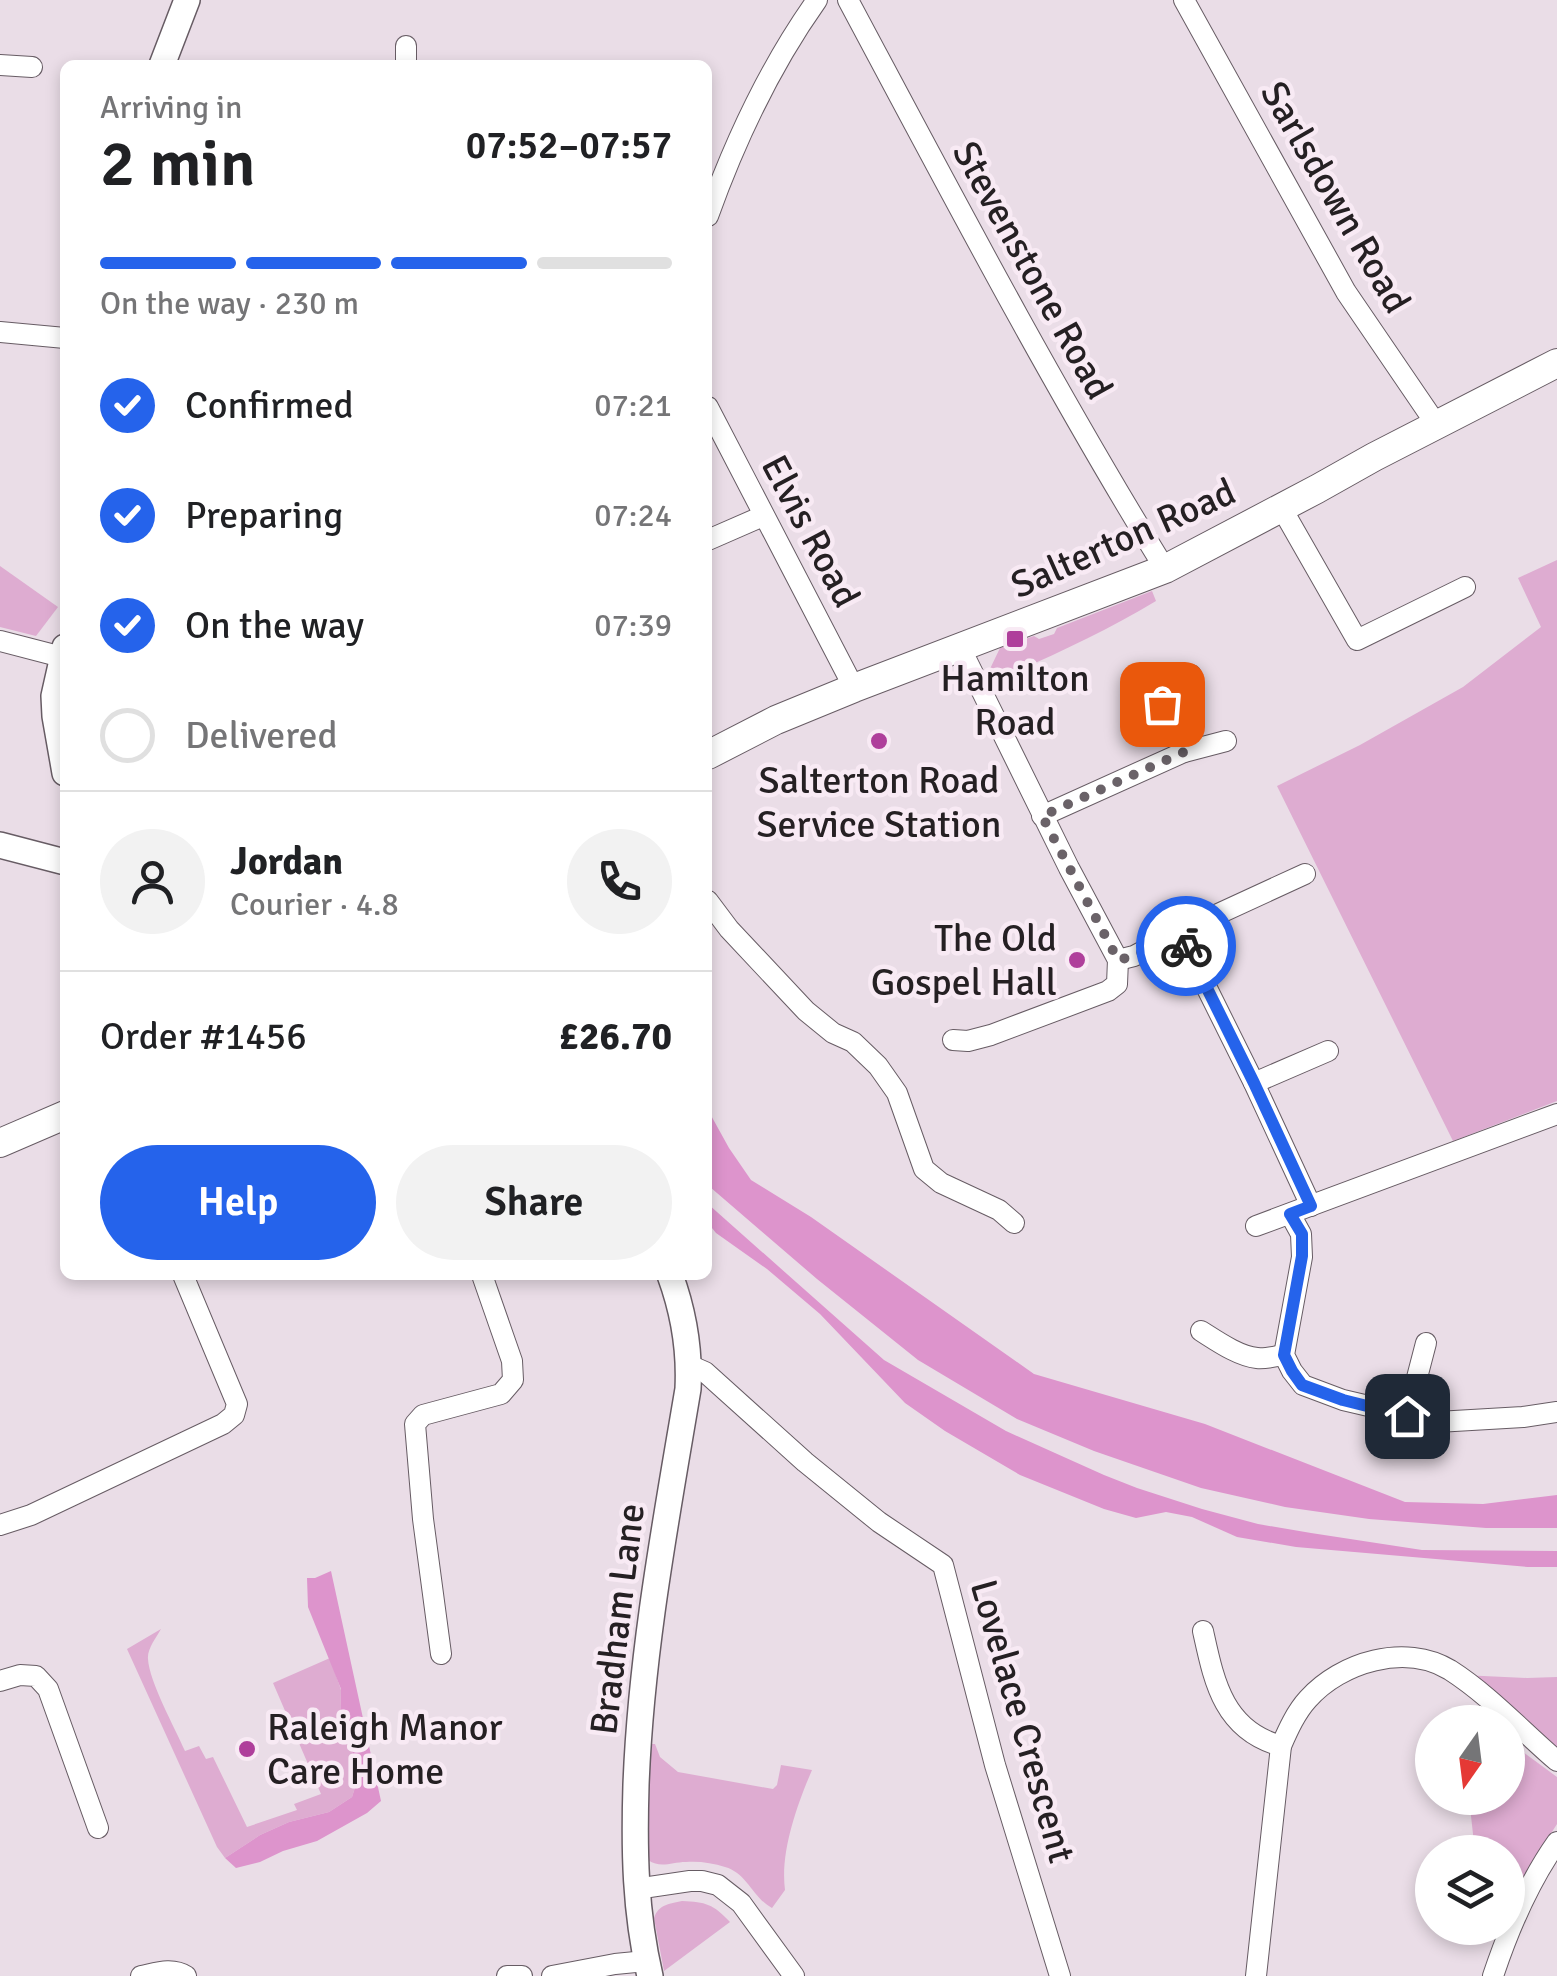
<!DOCTYPE html>
<html lang="en">
<head>
<meta charset="utf-8">
<style>
  :root { --surface:#fff; --page:#f2f2f2; --text:#202124; --muted:#757577; --line:#e0e0e0; --accent:#2563eb }
  body { margin:0; font-family:Signika,sans-serif; background:var(--page); color:var(--text); height:100vh; display:flex; flex-direction:column; font-size:38px; white-space:nowrap }
  * { box-sizing:border-box; margin:0 }
  p { font-size:32px; color:var(--muted) }
  .icon { flex:none; width:55px; height:55px; fill:none; stroke:currentColor; stroke-width:2; stroke-linecap:round; stroke-linejoin:round }
  .map { position:relative; flex:1; overflow:hidden }
  .side { position:absolute; left:60px; top:60px; width:652px; height:1220px; display:flex; flex-direction:column; background:var(--surface); border-radius:15px; box-shadow:0 5px 15px #0003 }
  .side>* { flex:none }
  .needle { width:65px; rotate:194deg }
  .tools { position:absolute; left:1415px; top:1705px; display:grid; gap:20px }
  .tools a { display:grid; place-items:center; width:110px; height:110px; border-radius:50%; background:var(--surface); box-shadow:0 5px 15px #0003; font-size:50px }
  .pin { position:absolute; display:grid; place-items:center; width:85px; height:85px; color:#fff; margin:-42px; border-radius:20px; box-shadow:0 5px 15px #0006 }
  .courier { position:absolute; display:grid; place-items:center; width:100px; height:100px; margin:-50px; border:8px solid #2563eb; border-radius:50%; background:#fff; color:#222; box-shadow:0 2px 12px #0007 }
  .headline em { font-style:normal; font-weight:600 }
  .headline div { display:flex; flex-direction:column-reverse }
  .headline { display:flex; align-items:center; justify-content:space-between; height:170px; padding:0 40px }
  h1 { font-size:65px; font-weight:600; line-height:75px }
  .bar { display:grid; grid-template-columns:repeat(4,1fr); gap:15px 10px; align-content:center; height:120px; padding:0 40px }
  .bar i { height:12px; border-radius:8px; background:var(--line) }
  .bar .current { background:var(--accent) }
  .bar p { grid-column:span 4 }
  .line { display:flex; align-items:center; gap:25px; padding:0 40px; border-top:2px solid var(--line) }
  .line div { flex:1 }
  .round { display:grid; place-items:center; flex:none; width:105px; height:105px; border-radius:52px; background:var(--page) }
  ol { padding:0 40px; list-style:none }
  li { display:flex; align-items:center; gap:30px; height:110px }
  li p { margin-inline-start:auto }
  li .icon { padding:10px; border-radius:50%; background:var(--accent); color:#fff; stroke-width:4 }
  li:last-child { color:var(--muted) }
  li i { width:55px; height:55px; border:5px solid var(--line); border-radius:50% }
  .action { display:flex; gap:20px; margin-top:auto; padding:20px 40px }
  .action a { flex:1; height:115px; border-radius:60px; background:var(--accent); color:#fff; font-size:40px; font-weight:600; line-height:115px; text-align:center }
  .action a+a { background:var(--page); color:var(--text) }
  .map>svg:first-child { display:block }
  .green { fill:#deacd1 }
  .forest { fill:#dd94cc }
  .lines { fill:none; stroke-linecap:round; stroke-linejoin:round }
  .minor-casing { stroke:#675c64; stroke-width:22 }
  .tertiary-casing { stroke:#675c64; stroke-width:28 }
  .secondary-casing { stroke:#675c64; stroke-width:30 }
  .minor { stroke:#fff; stroke-width:20 }
  .tertiary { stroke:#fff; stroke-width:25 }
  .secondary { stroke:#fff; stroke-width:28 }
  .done { stroke:#6a6268; stroke-width:10; stroke-dasharray:0 18 }
  .route { stroke:#2563eb; stroke-width:12 }
  .poi-dot { fill:#af3f9b; stroke:#f8eaf4; stroke-width:4 }
  .labels { text-anchor:middle; stroke-width:9; stroke-linejoin:round; paint-order:stroke }
  .street-label { font-size:38px; fill:#252023; stroke:#f8eaf4 }
  .poi-label { font-size:38px; fill:#252023; stroke:#f8eaf4 }
</style>
</head>
<body>
<div class="map">
<svg width="1557" height="1976" viewBox="0 0 1557 1976">
  <rect width="100%" height="100%" fill="#eadde7"/>
  <!-- green -->
  <g class="green">
    <polygon points="1557,560 1557,1101 1453,1141 1277,786 1360,745 1463,687 1541,627 1518,578"/>
    <polygon points="0,566 58,607 36,636 0,627"/>
    <path d="M 1152,591 L 1156,601 C 1103,633 1048,658 991,682 L 988,673 L 1000,648 L 1034,636 L 1039,639 L 1054,634 L 1057,628 Z"/>
    <path d="M 161,1629 C 156,1638 147,1649 148,1659 C 149,1681 175,1728 185,1751 L 199,1746 L 206,1759 L 213,1757 L 247,1827 L 297,1810 L 294,1804 L 321,1794 L 273,1683 L 330,1658 L 341,1690 L 340,1721 L 360,1772 L 352,1797 L 329,1812 L 289,1822 L 260,1835 L 225,1858 L 217,1847 L 127,1649 Z"/>
    <polygon points="1462,1675 1527,1678 1557,1677 1557,1754"/>
    <polygon points="1508,1741 1557,1777 1557,1824 1525,1874 1508,1911 1508,1852 1475,1852 1469,1798 1508,1798"/>
    <path d="M 650,1744 L 655,1744 L 660,1757 L 678,1772 L 773,1789 L 777,1785 L 781,1765 L 812,1770 C 797,1805 780,1852 785,1890 L 772,1908 C 753,1898 747,1873 725,1867 C 713,1863 699,1861 686,1862 C 671,1862 661,1869 648,1860 L 646,1850 Z"/>
    <path d="M 682,1901 C 706,1902 713,1904 730,1922 L 664,1971 L 654,1918 C 659,1904 669,1904 682,1901 Z"/>
  </g>
  <!-- forest -->
  <g class="forest">
    <polygon points="708,1110 729,1148 751,1180 811,1217 1034,1374 1205,1424 1405,1502 1483,1504 1557,1495 1557,1528 1486,1528 1369,1519 1285,1507 1201,1488 1094,1451 1017,1419 918,1360 817,1279 710,1187 708,1185"/>
    <polygon points="708,1204 884,1360 1006,1431 1104,1475 1137,1488 1202,1509 1258,1524 1311,1533 1422,1550 1557,1551 1557,1567 1528,1567 1296,1547 1237,1537 1192,1517 1166,1512 1136,1518 1104,1509 1020,1475 945,1431 905,1403 820,1314 767,1269 716,1233 708,1223"/>
    <polygon points="331,1571 381,1801 367,1813 317,1841 283,1851 260,1862 236,1868 225,1858 260,1835 289,1822 329,1812 352,1797 360,1772 340,1721 341,1689 308,1607 307,1578 315,1578"/>
  </g>
  <g class="lines">
    <defs>
      <g id="minor">
        <path d="M 848,0 C 950,191 1051,384 1165,569"/>
        <polyline points="1184,0 1346,292 1436,424"/>
        <polyline points="406,46 406,65"/>
        <polyline points="0,65 32,67"/>
        <path d="M 708,216 C 735,141 770,66 817,0"/>
        <polyline points="0,332 65,338"/>
        <polyline points="708,407 854,688"/>
        <polyline points="1281,507 1357,640 1465,587"/>
        <polyline points="708,540 763,516"/>
        <polyline points="0,641 62,657"/>
        <polyline points="1184,752 1156,691 1191,675"/>
        <polyline points="1042,816 1184,752 1226,741"/>
        <polyline points="708,901 729,929 806,1011 833,1033 853,1042 878,1066 897,1093 924,1169 941,1183 999,1210 1014,1223"/>
        <polyline points="1179,932 1254,1083 1311,1206"/>
        <polyline points="1118,960 1134,956 1179,932 1305,874"/>
        <polyline points="953,1040 968,1041 991,1035 1108,991 1117,984 1118,960 1069,868 960,647"/>
        <polyline points="1254,1083 1328,1051"/>
        <polyline points="1290,1214 1301,1234 1302,1257 1284,1355 1292,1371 1303,1385 1343,1400 1437,1422 1523,1417 1557,1412"/>
        <polyline points="1256,1226 1557,1114"/>
        <path d="M 1201,1331 C 1217,1341 1238,1356 1257,1358 C 1266,1359 1276,1356 1284,1355"/>
        <polyline points="689,1365 705,1372 805,1462 879,1522 943,1565 995,1765 1060,1976"/>
        <polyline points="1407,1416 1426,1343"/>
        <polyline points="0,1525 31,1515 223,1424 234,1415 237,1404 183,1275"/>
        <path d="M 1203,1631 C 1214,1681 1223,1730 1281,1746"/>
        <polyline points="441,1654 423,1519 415,1424 423,1415 501,1394 513,1380 512,1361 482,1275"/>
        <polyline points="0,1681 20,1675 36,1676 48,1689 98,1828"/>
        <polyline points="636,1889 690,1881 702,1881 718,1885 741,1903 794,1976"/>
        <path d="M 141,1976 C 156,1973 172,1967 186,1976"/>
        <polyline points="507,1976 522,1976"/>
        <polyline points="552,1976 615,1964 646,1961"/>
        <path d="M 1256,1976 L 1281,1746 C 1288,1730 1296,1712 1308,1699 C 1341,1662 1405,1643 1450,1670 C 1489,1695 1522,1731 1557,1761"/>
        <path d="M 1493,1976 C 1509,1928 1528,1883 1557,1842"/>
      </g>
      <g id="tertiary">
        <polyline points="162,65 187,0"/>
        <polyline points="65,647 54,696 55,716 65,773"/>
        <polyline points="0,845 65,862"/>
        <path d="M 650,1976 C 635,1912 634,1850 636,1785 C 641,1652 666,1520 688,1389 C 690,1349 684,1313 670,1275"/>
      </g>
      <g id="secondary">
        <polyline points="708,755 776,720 854,688 1165,569 1317,489 1374,457 1557,363"/>
        <polyline points="0,1143 65,1115"/>
      </g>
    </defs>
    <!-- minor casing -->
    <use href="#minor" class="minor-casing"/>
    <!-- tertiary casing -->
    <use href="#tertiary" class="tertiary-casing"/>
    <!-- secondary casing -->
    <use href="#secondary" class="secondary-casing"/>
    <!-- minor -->
    <use href="#minor" class="minor"/>
    <!-- tertiary -->
    <use href="#tertiary" class="tertiary"/>
    <!-- secondary -->
    <use href="#secondary" class="secondary"/>
  </g>
  <g class="lines">
    <!-- done -->
    <polyline class="done" points="1162,704 1184,752 1042,816 1118,960 1134,956 1179,932 1186,946"/>
    <!-- route -->
    <polyline class="route" points="1186,946 1254,1083 1311,1206 1290,1214 1302,1234 1302,1256 1284,1355 1292,1371 1302,1385 1343,1400 1407,1416"/>
  </g>
  <!-- markers -->
  <g class="poi-dot">
    <rect x="1005" y="629" width="20" height="20" rx="5"/>
    <circle cx="879" cy="741" r="10"/>
    <circle cx="1077" cy="960" r="10"/>
    <circle cx="247" cy="1749" r="10"/>
  </g>
  <g class="labels">
    <!-- street labels -->
    <g class="street-label">
      <text transform="translate(1336 197) rotate(60)" y="13">Sarlsdown Road</text>
      <text transform="translate(1033 270) rotate(61)" y="13">Stevenstone Road</text>
      <text transform="translate(811 531) rotate(62)" y="13">Elvis Road</text>
      <text transform="translate(1123 538) rotate(-24)" y="13">Salterton Road</text>
      <text transform="translate(617 1619) rotate(-83)" y="13">Bradham Lane</text>
      <text transform="translate(1023 1721) rotate(74)" y="13">Lovelace Crescent</text>
    </g>
    <!-- poi labels -->
    <g class="poi-label">
      <text x="1015" y="691">Hamilton<tspan x="1015" dy="44">Road</tspan></text>
      <text x="879" y="793">Salterton Road<tspan x="879" dy="44">Service Station</tspan></text>
      <text x="1057" y="951" text-anchor="end">The Old<tspan x="1057" dy="44">Gospel Hall</tspan></text>
      <text x="267" y="1740" text-anchor="start">Raleigh Manor<tspan x="267" dy="44">Care Home</tspan></text>
    </g>
  </g>
</svg>
<div class="tools">
<a><svg class="needle" viewBox="-14 -14 28 28"><path d="M0-13l5 13h-10z" fill="#e53935"/><path d="M0 13l5-13h-10z" fill="#757577"/></svg></a>
<a><svg class="icon" aria-label="layers" viewBox="0 0 24 24"><path d="M12 4l9 5-9 5-9-5zM3 14l9 5 9-5"/></svg></a>
</div>
<div class="pin" style="left:1162px;top:704px;background:#ea580c"><svg class="icon" aria-label="bag" viewBox="0 0 24 24"><path d="M5 8h14l-1 12H6zM9 8a3 3 0 0 1 6 0"/></svg></div>
<div class="pin" style="left:1407px;top:1416px;background:#1f2937"><svg class="icon" aria-label="home" viewBox="0 0 24 24"><path d="M3 11l9-7 9 7M6 9v11h12V9"/></svg></div>
<div class="courier" style="left:1186px;top:946px"><svg class="icon" aria-label="bike" viewBox="0 0 24 24"><circle cx="6" cy="16" r="4"/><circle cx="18" cy="16" r="4"/><path d="M6 16l4-8h5l3 8M10 8l3 8H6M13 5h3"/></svg></div>
<section class="side">
<div class="headline"><div><h1>2 min</h1><p>Arriving in</p></div><em>07:52–07:57</em></div>
<div class="bar"><i class="current"></i><i class="current"></i><i class="current"></i><i></i><p>On the way · 230 m</p></div>
<ol>
<li><svg class="icon" aria-label="check" viewBox="0 0 24 24"><path d="M5 12l5 5 9-10"/></svg>Confirmed<p>07:21</p></li>
<li><svg class="icon" aria-label="check" viewBox="0 0 24 24"><path d="M5 12l5 5 9-10"/></svg>Preparing<p>07:24</p></li>
<li><svg class="icon" aria-label="check" viewBox="0 0 24 24"><path d="M5 12l5 5 9-10"/></svg>On the way<p>07:39</p></li>
<li><i></i>Delivered</li>
</ol>
<div class="line" style="height:180px"><a class="round"><svg class="icon" aria-label="person" viewBox="0 0 24 24"><circle cx="12" cy="8" r="4"/><path d="M4 21q1-7 8-7t8 7"/></svg></a><div><b>Jordan</b><p>Courier · 4.8</p></div><a class="round"><svg class="icon" aria-label="phone" viewBox="0 0 24 24"><path d="M5 4h4l2 5-3 2q2 4 5 5l2-3 5 2v4C11 20 4 13 5 4z"/></svg></a></div>
<div class="line" style="height:130px"><div>Order #1456</div><b>£26.70</b></div>
<div class="action"><a>Help</a><a>Share</a></div>
</section>
</div>
</body>
</html>
